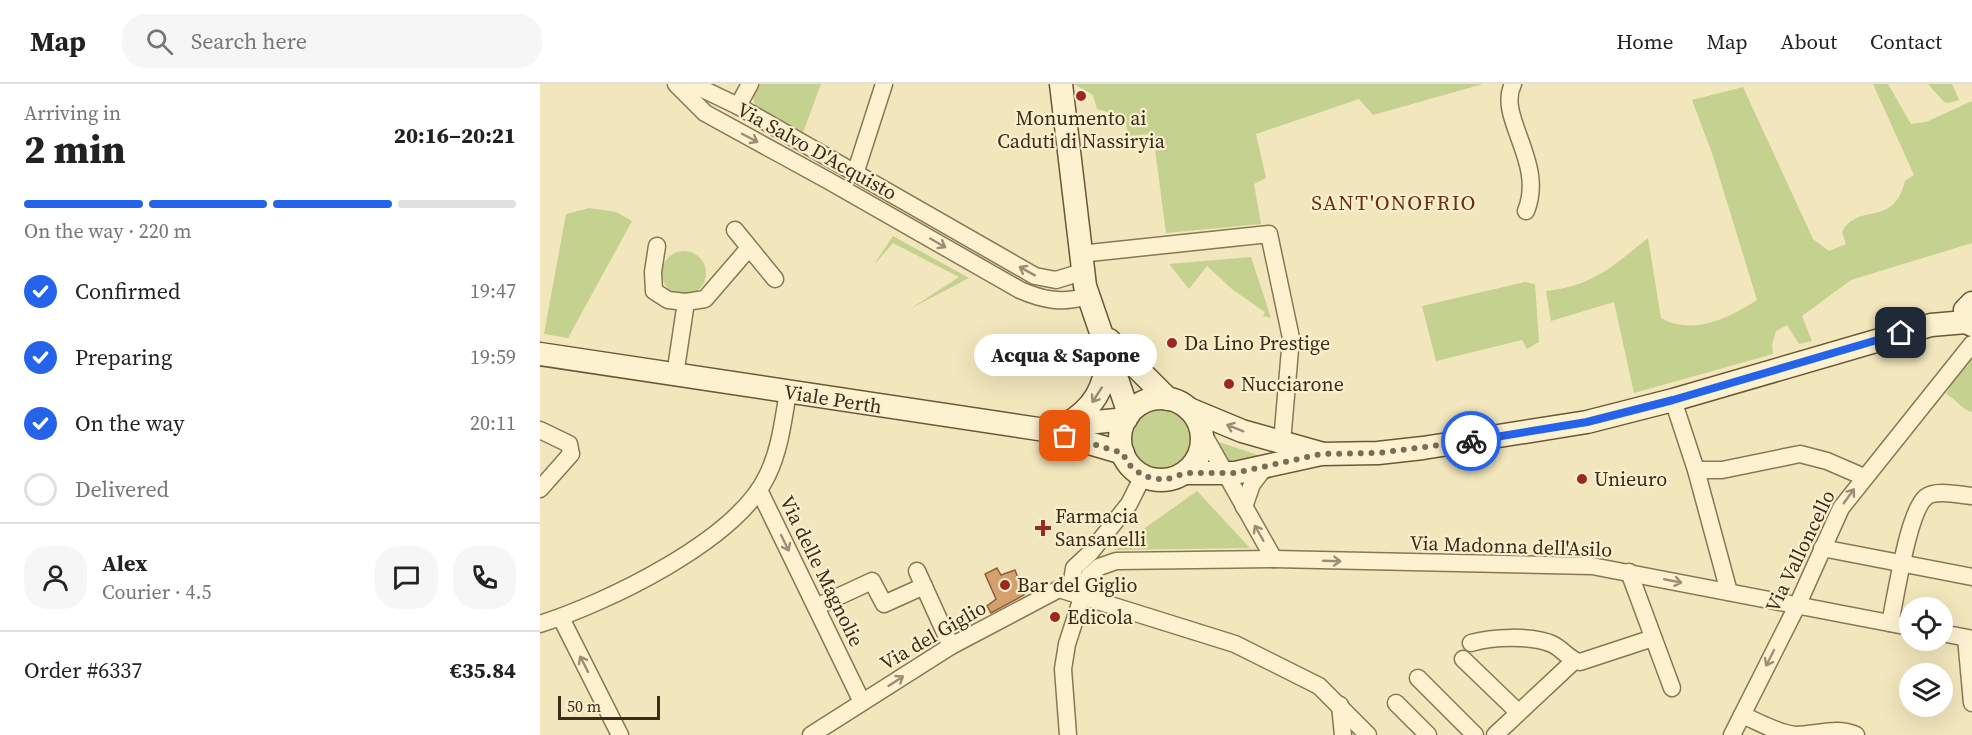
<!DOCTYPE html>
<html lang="en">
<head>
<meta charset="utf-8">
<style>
  :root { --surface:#fff; --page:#f6f6f6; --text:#222; --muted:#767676; --line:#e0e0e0; --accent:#2563eb }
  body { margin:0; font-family:"Source Serif 4",serif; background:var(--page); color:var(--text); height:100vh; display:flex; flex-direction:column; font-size:22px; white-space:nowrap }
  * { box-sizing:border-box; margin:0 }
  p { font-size:20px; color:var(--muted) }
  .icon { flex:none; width:33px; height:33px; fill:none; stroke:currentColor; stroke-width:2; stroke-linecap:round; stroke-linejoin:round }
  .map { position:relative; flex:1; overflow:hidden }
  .sheet { display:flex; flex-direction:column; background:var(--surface); width:540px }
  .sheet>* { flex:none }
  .controls { position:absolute; left:1359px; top:513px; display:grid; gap:12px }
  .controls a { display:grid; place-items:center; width:54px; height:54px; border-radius:50%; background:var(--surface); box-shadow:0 6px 24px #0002; font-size:30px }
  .scale { position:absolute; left:18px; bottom:15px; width:102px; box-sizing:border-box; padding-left:6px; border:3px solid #392c1a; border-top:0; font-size:16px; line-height:21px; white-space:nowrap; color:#392c1a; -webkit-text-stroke:4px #f9efcc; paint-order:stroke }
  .pin { position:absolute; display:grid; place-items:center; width:51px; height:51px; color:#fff; margin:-26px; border-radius:12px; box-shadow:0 3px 9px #0006 }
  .courier { position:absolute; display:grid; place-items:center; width:60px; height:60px; margin:-30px; border:4px solid #2563eb; border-radius:50%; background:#fff; color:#222; box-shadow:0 2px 8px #0007 }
  .bubble { position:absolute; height:42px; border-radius:21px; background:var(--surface); box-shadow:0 6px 24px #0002; font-size:20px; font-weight:800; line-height:42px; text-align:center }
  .summary em { font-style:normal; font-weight:800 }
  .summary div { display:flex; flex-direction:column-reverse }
  .summary { display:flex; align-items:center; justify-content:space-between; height:102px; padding:0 24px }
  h1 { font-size:39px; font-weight:800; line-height:45px }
  .bar { display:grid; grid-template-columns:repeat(4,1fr); gap:9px 6px; align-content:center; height:72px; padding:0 24px }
  .bar i { height:8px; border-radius:4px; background:var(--line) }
  .bar .current { background:var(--accent) }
  .bar p { grid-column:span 4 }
  .line { display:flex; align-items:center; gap:15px; padding:0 24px; border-top:2px solid var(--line) }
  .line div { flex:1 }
  .round { display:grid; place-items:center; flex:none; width:63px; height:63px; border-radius:24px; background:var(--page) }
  ol { padding:0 24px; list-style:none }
  li { display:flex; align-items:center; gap:18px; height:66px }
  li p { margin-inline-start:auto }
  li .icon { padding:6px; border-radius:50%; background:var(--accent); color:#fff; stroke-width:4 }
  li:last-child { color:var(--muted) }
  li i { width:33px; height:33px; border:3px solid var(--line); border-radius:50% }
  header { display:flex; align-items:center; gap:36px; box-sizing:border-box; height:84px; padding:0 30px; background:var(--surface); border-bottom:2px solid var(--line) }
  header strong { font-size:28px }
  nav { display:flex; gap:33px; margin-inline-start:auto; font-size:21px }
  .search { width:420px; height:54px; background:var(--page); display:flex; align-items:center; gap:15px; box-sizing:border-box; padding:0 21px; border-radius:24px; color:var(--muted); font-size:22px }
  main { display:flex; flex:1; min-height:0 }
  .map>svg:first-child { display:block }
  .green { fill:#c4d18f }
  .building { fill:#d4a16e; stroke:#8d6037; stroke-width:1.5 }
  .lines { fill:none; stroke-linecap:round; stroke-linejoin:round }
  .street-casing { stroke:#8b7654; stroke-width:19 }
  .secondary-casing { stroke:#6d5637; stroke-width:25 }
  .street { stroke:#fcf2d0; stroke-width:16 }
  .secondary { stroke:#fcf2d0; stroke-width:22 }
  .oneway { stroke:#9a8f75 }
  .done { stroke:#7a6d53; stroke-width:6; stroke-dasharray:0 10.8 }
  .route { stroke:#2563eb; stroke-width:8 }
  .poi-dot { fill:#a0271e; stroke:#f9efcc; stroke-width:2 }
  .labels { text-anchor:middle; stroke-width:4.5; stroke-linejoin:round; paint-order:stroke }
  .poi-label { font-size:20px; fill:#392c1a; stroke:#f9efcc; text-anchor:start }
  .street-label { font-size:20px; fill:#392c1a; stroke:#f9efcc }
  .neighbourhood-label { font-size:21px; letter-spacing:1.5px; fill:#6a2e15; stroke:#f9efcc }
</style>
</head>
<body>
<header>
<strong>Map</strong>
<div class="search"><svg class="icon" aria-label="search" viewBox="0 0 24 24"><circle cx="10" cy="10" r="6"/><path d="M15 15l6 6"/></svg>Search here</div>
<nav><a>Home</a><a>Map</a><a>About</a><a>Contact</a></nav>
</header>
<main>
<section class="sheet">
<div class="summary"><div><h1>2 min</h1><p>Arriving in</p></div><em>20:16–20:21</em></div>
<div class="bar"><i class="current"></i><i class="current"></i><i class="current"></i><i></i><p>On the way · 220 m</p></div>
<ol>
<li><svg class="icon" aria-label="check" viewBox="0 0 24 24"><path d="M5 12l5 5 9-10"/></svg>Confirmed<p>19:47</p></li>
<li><svg class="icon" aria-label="check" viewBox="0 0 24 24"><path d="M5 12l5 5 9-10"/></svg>Preparing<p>19:59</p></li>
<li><svg class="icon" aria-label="check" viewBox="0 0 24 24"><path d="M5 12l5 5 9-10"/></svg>On the way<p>20:11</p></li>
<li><i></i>Delivered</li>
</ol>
<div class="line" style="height:108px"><a class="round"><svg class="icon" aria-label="person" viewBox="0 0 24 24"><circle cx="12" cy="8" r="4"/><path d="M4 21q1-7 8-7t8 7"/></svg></a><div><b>Alex</b><p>Courier · 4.5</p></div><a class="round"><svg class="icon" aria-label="chat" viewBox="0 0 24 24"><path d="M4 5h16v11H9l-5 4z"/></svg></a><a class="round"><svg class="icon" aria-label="phone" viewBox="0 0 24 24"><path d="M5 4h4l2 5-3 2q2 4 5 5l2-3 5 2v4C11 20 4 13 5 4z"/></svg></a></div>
<div class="line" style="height:78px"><div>Order #6337</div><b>€35.84</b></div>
</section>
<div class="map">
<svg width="1432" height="651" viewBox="0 0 1432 651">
  <rect width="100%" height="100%" fill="#f2e6bc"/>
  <!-- green -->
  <g class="green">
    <polygon points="219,0 281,0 261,54 215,22 213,13"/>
    <polygon points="534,0 943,0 833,31 819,15 716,50 726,94 714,100 721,140 626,149 613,50 588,52 585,33 557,25 553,11"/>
    <path d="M 1333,0 L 1348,0 L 1371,40 L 1386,38 L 1432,17 L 1432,159 L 1311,196 L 1262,232 L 1272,257 L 1259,260 L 1247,241 L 1236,247 L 1232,261 L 1233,270 L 1094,309 L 1074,218 L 1011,237 L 1006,207 C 1053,202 1073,182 1108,154 L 1121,234 C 1153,252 1189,234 1217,216 L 1172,69 L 1152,16 L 1203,3 L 1273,155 L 1289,167 L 1306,160 L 1302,148 C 1319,117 1353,145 1365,97 L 1374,91 Z"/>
    <polygon points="1388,0 1412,0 1419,16 1409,19 1404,18"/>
    <polygon points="49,124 76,128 92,137 28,254 4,250 26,130"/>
    <polygon points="353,152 429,194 370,225 419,193 353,159 333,182"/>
    <circle cx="144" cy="189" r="22"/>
    <polygon points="711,173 731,234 723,232 725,228 693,206 667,182 649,205 629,180"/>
    <polygon points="985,198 995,200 999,258 987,265 982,256 896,277 882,222"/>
    <path d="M 1432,272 L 1432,328 C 1421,325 1416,315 1406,310 L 1418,287 Z"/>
    <circle cx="622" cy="356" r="32"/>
    <polygon points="676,357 721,372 684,378"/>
    <polygon points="657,407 710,464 574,466"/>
  </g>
  <!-- building -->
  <polygon class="building" points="457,484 461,491 475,486 484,511 451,529 447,522 456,515 445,490"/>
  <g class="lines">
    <defs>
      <g id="street">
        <path d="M 136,0 L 165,29 L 289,97 L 480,206 C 503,216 523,220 547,212"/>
        <polyline points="152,0 198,22 495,192 516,196 542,188"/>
        <path d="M 973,0 C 956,33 1006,78 986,127"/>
        <polyline points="198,22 210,0"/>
        <polyline points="315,90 344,0"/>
        <polyline points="195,146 235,195"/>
        <polyline points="117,162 113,188 114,207 128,216 146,218"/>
        <polyline points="540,170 729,150 751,254 742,358"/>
        <polyline points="135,291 146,218 165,215 209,164"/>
        <polyline points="1133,316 1156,386 1189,508"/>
        <polyline points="0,346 29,360 31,370 0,405"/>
        <polyline points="661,346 734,475"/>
        <polyline points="1156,386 1182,386 1260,370 1287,377 1324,393"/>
        <polyline points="219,406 322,618"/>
        <polyline points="704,423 712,400 726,382"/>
        <polyline points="1282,464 1432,493"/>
        <polyline points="377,487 411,562"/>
        <polyline points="1089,488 1132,604"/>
        <polyline points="543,513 534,503 532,497 534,484 550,469 589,420 603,392"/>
        <polyline points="276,523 332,497 344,520 384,502"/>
        <polyline points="21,534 80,651"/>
        <path d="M 1350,539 C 1356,513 1368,427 1386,413 C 1396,405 1419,411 1432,412"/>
        <path d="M 0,540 C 66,519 196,457 227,392 C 240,366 243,337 248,308"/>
        <polyline points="1402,549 1432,555"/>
        <polyline points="1426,554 1432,619"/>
        <path d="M 931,559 C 951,553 992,551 1012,560 C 1023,565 1029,576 1040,578 L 1113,554"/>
        <polyline points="923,575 978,628"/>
        <polyline points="878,594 935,651"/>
        <polyline points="856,619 888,651"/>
        <polyline points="800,621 803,651"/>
        <path d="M 1202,631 C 1219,638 1237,649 1255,651 C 1277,651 1296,642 1316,651"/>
        <polyline points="271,651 411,562 519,505 695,560 779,602 828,651"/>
        <polyline points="528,651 523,585 527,560 549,492 559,483 576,477 734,475 1052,482 1370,543"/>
        <polyline points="955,651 1034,577"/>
        <polyline points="1192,651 1257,522 1301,424 1432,260"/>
      </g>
      <g id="secondary">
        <polyline points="521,0 545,202 589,330"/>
        <polyline points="1432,219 1425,226 1426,238 1432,241"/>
        <polyline points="569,256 628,315"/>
        <polyline points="0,270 505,346 583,369"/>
        <circle cx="621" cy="355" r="41"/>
        <polyline points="649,325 702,347 780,369"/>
        <path d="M 525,341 C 555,324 564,304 569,271"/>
        <polyline points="527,341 586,335"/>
        <polyline points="645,389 695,389 781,370 838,369 883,364 1047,338 1133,316 1391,241 1426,238"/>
      </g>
    </defs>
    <!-- street casing -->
    <use href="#street" class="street-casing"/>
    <!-- secondary casing -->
    <use href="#secondary" class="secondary-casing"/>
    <!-- street -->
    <use href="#street" class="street"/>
    <!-- secondary -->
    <use href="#secondary" class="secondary"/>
  </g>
  <!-- one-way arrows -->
  <defs><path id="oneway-shaft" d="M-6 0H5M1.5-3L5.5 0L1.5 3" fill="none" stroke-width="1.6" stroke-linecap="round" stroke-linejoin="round" transform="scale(1.5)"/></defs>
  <g class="oneway">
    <use href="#oneway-shaft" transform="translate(210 54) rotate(28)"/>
    <use href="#oneway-shaft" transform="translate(398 159) rotate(30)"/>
    <use href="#oneway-shaft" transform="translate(487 187) rotate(-151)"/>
    <use href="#oneway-shaft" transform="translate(557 311) rotate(123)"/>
    <use href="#oneway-shaft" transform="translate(695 344) rotate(-158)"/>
    <use href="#oneway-shaft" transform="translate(1309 412) rotate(-54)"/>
    <use href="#oneway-shaft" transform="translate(719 449) rotate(-120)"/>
    <use href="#oneway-shaft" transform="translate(245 459) rotate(64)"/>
    <use href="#oneway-shaft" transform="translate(792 477) rotate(2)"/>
    <use href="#oneway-shaft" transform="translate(1133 497) rotate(11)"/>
    <use href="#oneway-shaft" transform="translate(1230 574) rotate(117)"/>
    <use href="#oneway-shaft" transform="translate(44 580) rotate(-117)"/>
    <use href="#oneway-shaft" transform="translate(356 597) rotate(-33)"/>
  </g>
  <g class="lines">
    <!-- done -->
    <polyline class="done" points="525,352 583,369 587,379 603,392 625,396 645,389 695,389 781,370 838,369 931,357"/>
    <!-- route -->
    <polyline class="route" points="931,357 1047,338 1133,316 1361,249"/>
  </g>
  <!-- markers -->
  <g class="poi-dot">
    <circle cx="541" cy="12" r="6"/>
    <circle cx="632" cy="259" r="6"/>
    <circle cx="689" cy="300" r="6"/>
    <circle cx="1042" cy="395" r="6"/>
    <path d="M500 435h6v6h6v6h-6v6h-6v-6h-6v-6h6z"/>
    <circle cx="465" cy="501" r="6"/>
    <circle cx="515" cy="533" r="6"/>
  </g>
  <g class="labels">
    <!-- poi labels -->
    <g class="poi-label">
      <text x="541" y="41" text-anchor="middle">Monumento ai<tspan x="541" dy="23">Caduti di Nassiryia</tspan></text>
      <text x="644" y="266">Da Lino Prestige</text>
      <text x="701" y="307">Nucciarone</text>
      <text x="1054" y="402">Unieuro</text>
      <text x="515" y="439">Farmacia<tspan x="515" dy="23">Sansanelli</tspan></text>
      <text x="477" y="508">Bar del Giglio</text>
      <text x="527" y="540">Edicola</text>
    </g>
    <!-- street labels -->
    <g class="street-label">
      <text transform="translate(277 67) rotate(29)" y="7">Via Salvo D'Acquisto</text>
      <text transform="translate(293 315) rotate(9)" y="7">Viale Perth</text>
      <text transform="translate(971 462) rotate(2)" y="7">Via Madonna dell'Asilo</text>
      <text transform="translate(1260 467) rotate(-64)" y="7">Via Valloncello</text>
      <text transform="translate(282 487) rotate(64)" y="7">Via delle Magnolie</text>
      <text transform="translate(393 551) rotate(-30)" y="7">Via del Giglio</text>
    </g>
    <!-- neighbourhood labels -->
    <g class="neighbourhood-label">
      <text x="854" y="126">SANT'ONOFRIO</text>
    </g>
  </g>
</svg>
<div class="controls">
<a><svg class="icon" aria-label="locate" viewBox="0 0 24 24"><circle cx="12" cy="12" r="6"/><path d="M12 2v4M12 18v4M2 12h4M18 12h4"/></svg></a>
<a><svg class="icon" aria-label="layers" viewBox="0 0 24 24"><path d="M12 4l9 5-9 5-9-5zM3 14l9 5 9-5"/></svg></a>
</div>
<div class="scale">50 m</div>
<div class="pin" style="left:525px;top:352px;background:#ea580c"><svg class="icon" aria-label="bag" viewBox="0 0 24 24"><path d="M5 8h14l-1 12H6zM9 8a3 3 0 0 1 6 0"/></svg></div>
<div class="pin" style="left:1361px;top:249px;background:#1f2937"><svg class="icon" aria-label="home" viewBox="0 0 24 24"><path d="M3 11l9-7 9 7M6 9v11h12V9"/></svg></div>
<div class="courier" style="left:931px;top:357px"><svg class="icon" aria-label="bike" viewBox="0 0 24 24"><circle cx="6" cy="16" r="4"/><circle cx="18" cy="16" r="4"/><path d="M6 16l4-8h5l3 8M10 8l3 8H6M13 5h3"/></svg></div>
<div class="bubble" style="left:434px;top:250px;width:183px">Acqua &amp; Sapone</div>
</div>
</main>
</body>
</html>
